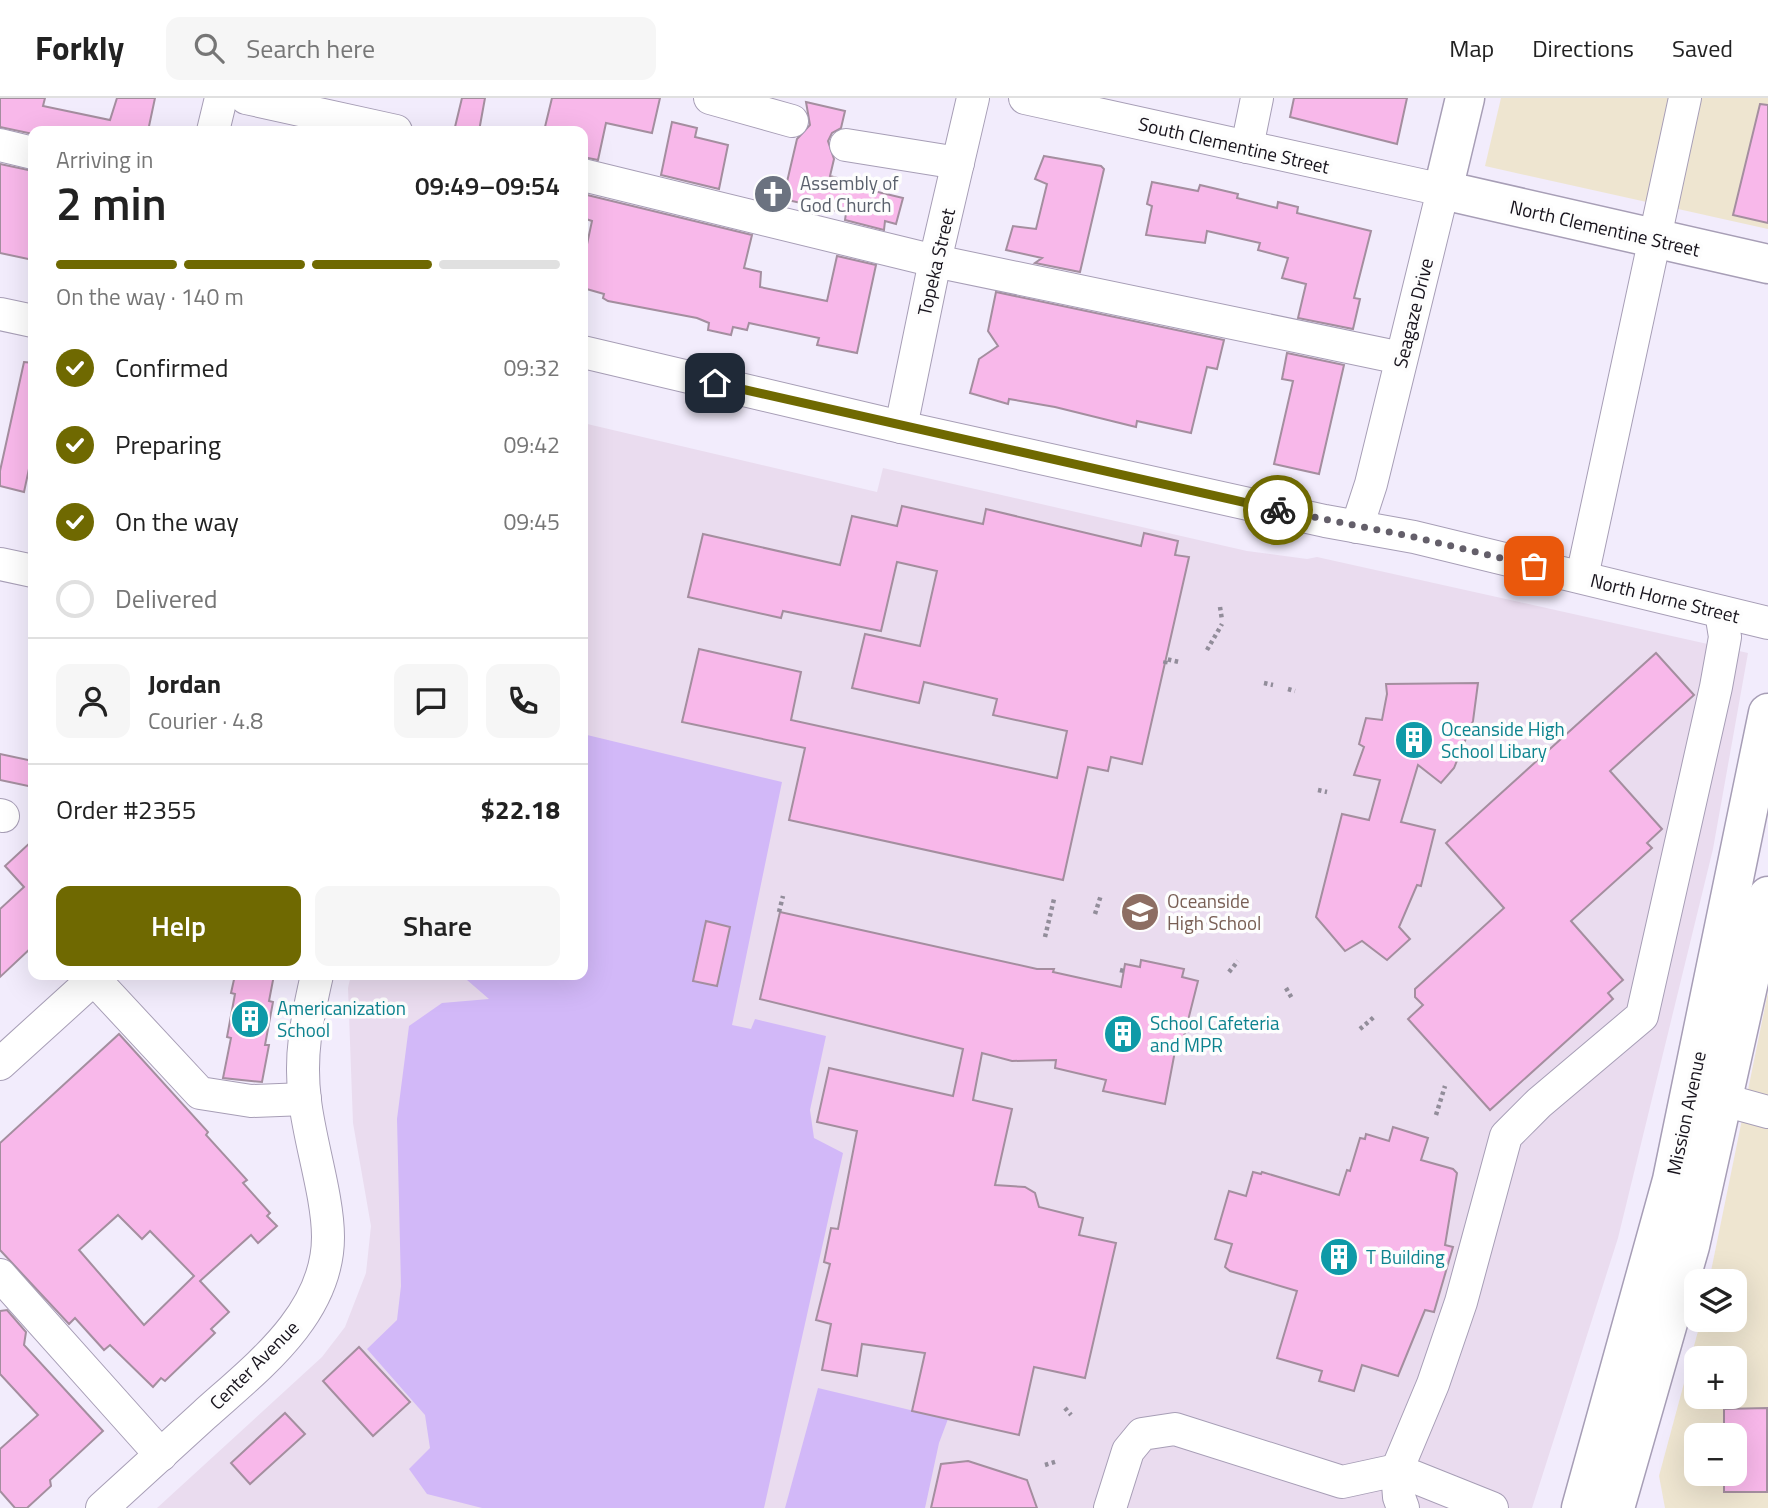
<!DOCTYPE html>
<html lang="en">
<head>
<meta charset="utf-8">
<style>
  :root { --surface:#fff; --page:#f6f6f6; --text:#222; --muted:#767676; --line:#e0e0e0; --accent:#6f6901 }
  body { margin:0; font-family:"Titillium Web",sans-serif; background:var(--page); color:var(--text); height:100vh; display:flex; flex-direction:column; font-size:26px; white-space:nowrap }
  * { box-sizing:border-box; margin:0 }
  p { font-size:23px; color:var(--muted) }
  .icon { flex:none; width:38px; height:38px; fill:none; stroke:currentColor; stroke-width:2; stroke-linecap:round; stroke-linejoin:round }
  .map { position:relative; flex:1; overflow:hidden }
  .panel { position:absolute; left:28px; top:28px; width:560px; height:854px; display:flex; flex-direction:column; background:var(--surface); border-radius:14px; box-shadow:0 7px 28px #0002 }
  .panel>* { flex:none }
  .fabs { position:absolute; left:1684px; top:1171px; display:grid; gap:14px }
  .fabs a { display:grid; place-items:center; width:63px; height:63px; border-radius:14px; background:var(--surface); box-shadow:0 7px 28px #0002; font-size:35px }
  .pin { position:absolute; display:grid; place-items:center; width:60px; height:60px; color:#fff; margin:-30px; border-radius:14px; box-shadow:0 4px 10px #0006 }
  .courier { position:absolute; display:grid; place-items:center; width:70px; height:70px; margin:-35px; border:5px solid #6f6901; border-radius:50%; background:#fff; color:#222; box-shadow:0 2px 9px #0007 }
  .head em { font-style:normal; font-weight:600 }
  .head div { display:flex; flex-direction:column-reverse }
  .head { display:flex; align-items:center; justify-content:space-between; height:119px; padding:0 28px }
  h1 { font-size:46px; font-weight:600; line-height:52px }
  .bar { display:grid; grid-template-columns:repeat(4,1fr); gap:10px 7px; align-content:center; height:84px; padding:0 28px }
  .bar i { height:9px; border-radius:5px; background:var(--line) }
  .bar .active { background:var(--accent) }
  .bar p { grid-column:span 4 }
  .line { display:flex; align-items:center; gap:18px; padding:0 28px; border-top:2px solid var(--line) }
  .line div { flex:1 }
  .round { display:grid; place-items:center; flex:none; width:74px; height:74px; border-radius:14px; background:var(--page) }
  ol { padding:0 28px; list-style:none }
  li { display:flex; align-items:center; gap:21px; height:77px }
  li p { margin-inline-start:auto }
  li .icon { padding:7px; border-radius:50%; background:var(--accent); color:#fff; stroke-width:4 }
  li:last-child { color:var(--muted) }
  li i { width:38px; height:38px; border:4px solid var(--line); border-radius:50% }
  .action { display:flex; gap:14px; margin-top:auto; padding:14px 28px }
  .action a { flex:1; height:80px; border-radius:14px; background:var(--accent); color:#fff; font-size:28px; font-weight:600; line-height:80px; text-align:center }
  .action a+a { background:var(--page); color:var(--text) }
  header { display:flex; align-items:center; gap:42px; box-sizing:border-box; height:98px; padding:0 35px; background:var(--surface); border-bottom:2px solid var(--line) }
  header strong { font-size:33px }
  nav { display:flex; gap:38px; margin-inline-start:auto; font-size:24px }
  .search { width:490px; height:63px; background:var(--page); display:flex; align-items:center; gap:18px; box-sizing:border-box; padding:0 24px; border-radius:14px; color:var(--muted); font-size:26px }
  .map>svg:first-child { display:block }
  .commercial { fill:#eee5d0; fill-rule:evenodd }
  .education { fill:#eadcef }
  .green { fill:#d2b8f8 }
  .building { fill:#f8b8ea; stroke:#a48e9f; stroke-width:2; fill-rule:evenodd }
  .lines { fill:none; stroke-linecap:round; stroke-linejoin:round }
  .minor-casing { stroke:#a79eb6; stroke-width:34 }
  .major-casing { stroke:#a79eb6; stroke-width:41 }
  .path { stroke:#928d9a; stroke-width:4.5; stroke-dasharray:3.5 3.5; stroke-linecap:butt }
  .minor { stroke:#fff; stroke-width:32 }
  .major { stroke:#fff; stroke-width:38 }
  .done { stroke:#645f6a; stroke-width:7; stroke-dasharray:0 12.6 }
  .route { stroke:#6f6901; stroke-width:9 }
  .labels { text-anchor:middle; stroke-width:7; stroke-linejoin:round; paint-order:stroke }
  .street-label { font-size:19px; fill:#17131c; stroke:#fdfdfd }
  .worship-label { font-size:19px; fill:#5b616d; stroke:#fdfdfd; text-anchor:start }
  .culture-label { font-size:19px; fill:#0d838f; stroke:#fdfdfd; text-anchor:start }
  .education-label { font-size:19px; fill:#785e54; stroke:#fdfdfd; text-anchor:start }
</style>
</head>
<body>
<header>
<strong>Forkly</strong>
<div class="search"><svg class="icon" aria-label="search" viewBox="0 0 24 24"><circle cx="10" cy="10" r="6"/><path d="M15 15l6 6"/></svg>Search here</div>
<nav><a>Map</a><a>Directions</a><a>Saved</a></nav>
</header>
<div class="map">
<svg width="1768" height="1410" viewBox="0 0 1768 1410">
  <rect width="100%" height="100%" fill="#f2ecfc"/>
  <!-- commercial -->
  <g class="commercial">
    <polygon points="1501,0 1768,0 1768,131 1485,68"/>
    <path d="M 1768,894 L 1768,1410 L 1665,1410 L 1659,1378 L 1701,1222 L 1734,1222 L 1734,1183 L 1709,1183 ZM 1696,1260 L 1734,1260 L 1734,1298 L 1696,1298 ZM 1696,1337 L 1734,1337 L 1734,1376 L 1696,1376 Z"/>
  </g>
  <!-- education -->
  <polygon class="education" points="583,325 877,394 883,370 1247,453 1307,461 1317,459 1748,555 1713,751 1618,1140 1532,1410 157,1410 322,1259 345,1229 366,1175 371,1128 353,1025 348,890 351,877 583,877"/>
  <!-- green -->
  <g class="green">
    <polygon points="583,636 782,684 732,927 751,931 755,921 826,938 810,1012 814,1040 843,1055 764,1410 482,1410 427,1396 409,1371 430,1350 425,1317 367,1251 397,1222 401,1188 397,1021 409,928 442,905 489,901 467,882 465,877 583,877"/>
    <polygon points="818,1290 948,1321 939,1345 925,1410 785,1410"/>
  </g>
  <!-- building -->
  <g class="building">
    <polygon points="0,0 45,0 43,8 110,22 117,0 155,0 148,33 33,33 33,36 0,29"/>
    <polygon points="462,0 485,0 479,33 455,29"/>
    <polygon points="552,0 660,0 652,35 606,25 598,62 583,59 583,33 544,33"/>
    <polygon points="1294,0 1407,0 1397,46 1290,19"/>
    <polygon points="806,4 845,13 841,30 832,35 828,43 834,61 830,78 837,80 836,84 903,100 896,126 885,123 884,132 845,122 846,115 783,101 797,41 810,27"/>
    <polygon points="1760,6 1768,7 1768,125 1733,117"/>
    <polygon points="672,24 697,30 695,39 728,47 719,91 661,77"/>
    <polygon points="1044,58 1101,68 1104,71 1080,174 1035,165 1042,160 1006,152 1013,128 1036,131 1047,86 1035,81"/>
    <polygon points="0,66 33,73 33,162 0,155"/>
    <polygon points="1152,84 1198,93 1200,87 1238,96 1237,100 1277,110 1278,104 1298,109 1297,115 1371,133 1354,200 1360,201 1353,231 1298,220 1306,186 1282,180 1288,160 1258,152 1260,145 1207,133 1205,145 1146,137 1152,108 1147,106"/>
    <polygon points="583,96 752,137 744,170 761,174 760,189 827,203 837,158 876,167 857,255 817,247 819,240 749,225 747,232 733,229 731,237 708,232 709,225 697,220 608,203 603,200 604,196 583,190 583,165 592,123 583,120"/>
    <polygon points="996,194 1224,242 1217,271 1207,269 1191,335 1137,323 1136,329 1055,309 1009,301 1008,306 970,295 979,261 998,248 988,233"/>
    <polygon points="1287,255 1344,267 1319,376 1274,366 1293,283 1282,281"/>
    <polygon points="24,264 33,265 33,352 24,394 0,388 0,373"/>
    <polygon points="902,408 983,426 986,411 1141,448 1144,435 1178,443 1175,457 1189,459 1142,666 1111,659 1108,673 1088,669 1063,782 789,722 805,650 682,624 699,551 801,574 791,622 1057,680 1067,633 993,617 997,601 924,584 919,605 852,590 865,536 920,548 937,473 897,464 881,533 783,513 781,520 688,499 703,436 840,467 852,418 897,428"/>
    <polygon points="1656,555 1694,597 1610,673 1662,731 1647,745 1652,750 1571,823 1623,882 1608,895 1613,901 1490,1012 1408,921 1423,907 1415,899 1415,891 1504,810 1446,745"/>
    <polygon points="1478,585 1473,623 1454,670 1441,685 1418,667 1401,724 1435,732 1421,788 1417,787 1399,829 1410,841 1387,862 1362,843 1345,853 1316,819 1342,716 1369,722 1380,682 1354,677 1364,649 1359,646 1366,620 1382,622 1387,596 1386,586"/>
    <polygon points="0,656 33,663 33,689 0,682"/>
    <polygon points="33,742 33,848 0,879 0,811 24,789 5,768"/>
    <polygon points="780,814 1037,871 1054,871 1053,874 1121,889 1125,866 1140,869 1141,862 1184,871 1182,879 1198,883 1180,954 1175,953 1165,1006 1103,993 1106,982 1055,970 1056,962 1012,963 982,955 973,1002 1012,1011 995,1087 1025,1089 1035,1095 1039,1109 1083,1120 1079,1137 1116,1145 1085,1280 1034,1269 1019,1337 912,1313 925,1255 862,1246 857,1278 822,1272 831,1226 816,1222 830,1166 824,1164 831,1130 838,1131 857,1033 817,1024 829,970 953,998 963,951 760,901"/>
    <polygon points="706,823 730,829 717,888 693,883"/>
    <polygon points="235,877 274,877 269,903 273,904 265,947 269,947 262,984 223,980 231,940 227,939 235,896 231,895"/>
    <path d="M 119,936 L 208,1034 L 206,1037 L 247,1082 L 243,1085 L 270,1115 L 267,1118 L 277,1128 L 258,1145 L 251,1137 L 200,1183 L 229,1214 L 211,1231 L 215,1235 L 165,1283 L 161,1280 L 153,1289 L 110,1247 L 104,1252 L 75,1220 L 69,1226 L 0,1152 L 0,1045 ZM 118,1117 L 142,1141 L 150,1133 L 194,1178 L 144,1227 L 79,1152 Z"/>
    <polygon points="1393,1029 1428,1040 1421,1062 1453,1071 1457,1075 1445,1147 1453,1149 1434,1214 1425,1212 1398,1278 1362,1267 1354,1293 1319,1283 1322,1273 1277,1260 1297,1193 1230,1173 1225,1169 1232,1146 1215,1141 1229,1093 1246,1098 1253,1074 1261,1076 1262,1074 1339,1097 1347,1072 1350,1073 1360,1040 1365,1041 1366,1036 1389,1043"/>
    <polygon points="7,1212 26,1234 24,1247 103,1333 50,1382 51,1388 27,1410 15,1410 0,1393 0,1351 38,1317 0,1276 0,1213"/>
    <polygon points="359,1249 410,1304 373,1338 323,1283"/>
    <polygon points="1767,1310 1767,1394 1724,1394 1724,1376 1734,1376 1734,1337 1724,1337 1724,1311"/>
    <polygon points="285,1315 305,1336 250,1386 231,1365"/>
    <polygon points="968,1363 1027,1382 1037,1410 931,1410 941,1366"/>
  </g>
  <g class="lines">
    <defs>
      <g id="minor">
        <polyline points="246,0 396,33"/>
        <polyline points="710,0 792,23"/>
        <polyline points="1025,0 1443,92 1371,386 1357,429"/>
        <polyline points="213,33 221,0"/>
        <polyline points="0,47 33,55"/>
        <polyline points="846,47 958,65"/>
        <polyline points="1247,49 1257,0"/>
        <polyline points="583,77 935,163 1401,260"/>
        <polyline points="0,216 33,223"/>
        <polyline points="583,254 901,329 1325,423 1414,439 1768,525"/>
        <polyline points="901,329 935,163 973,0"/>
        <polyline points="0,466 33,473"/>
        <polyline points="1582,479 1685,0"/>
        <polyline points="0,717 3,718"/>
        <polyline points="94,881 200,995 251,1003 305,1001"/>
        <polyline points="0,966 98,877"/>
        <polyline points="1724,1002 1768,1014"/>
        <polyline points="0,1177 161,1357"/>
        <path d="M 102,1410 C 136,1379 170,1348 204,1317 C 256,1270 328,1217 328,1139 C 328,1099 310,1045 305,1003 C 299,957 307,921 317,877"/>
        <polyline points="1110,1410 1128,1353 1142,1336 1175,1331 1342,1384 1397,1372 1399,1399 1403,1410"/>
        <polyline points="1492,1410 1397,1372 1433,1286 1461,1204 1506,1038 1539,1005 1642,918 1716,589 1725,539 1721,514"/>
      </g>
      <g id="major">
        <polyline points="1465,0 1443,92 1768,166"/>
        <polyline points="1581,1410 1672,1082 1768,615"/>
        <polyline points="1615,1410 1690,1148 1768,798"/>
      </g>
    </defs>
    <!-- minor casing -->
    <use href="#minor" class="minor-casing"/>
    <!-- major casing -->
    <use href="#major" class="major-casing"/>
    <!-- path -->
    <g class="path">
      <polyline points="1220,509 1222,522"/>
      <polyline points="1207,552 1222,526"/>
      <polyline points="1165,566 1166,561 1179,564"/>
      <polyline points="1264,585 1273,587"/>
      <polyline points="1288,591 1295,593"/>
      <polyline points="1318,692 1327,694"/>
      <polyline points="779,814 783,798"/>
      <polyline points="1095,816 1101,797"/>
      <polyline points="1206,823 1215,825"/>
      <polyline points="1140,828 1144,817"/>
      <polyline points="1045,839 1054,801"/>
      <polyline points="1120,872 1124,873"/>
      <polyline points="1229,874 1238,863"/>
      <polyline points="1286,890 1293,902"/>
      <polyline points="1360,931 1374,919"/>
      <polyline points="1436,1017 1445,988"/>
      <polyline points="1065,1310 1071,1317"/>
      <polyline points="1045,1367 1058,1363"/>
    </g>
    <!-- minor -->
    <use href="#minor" class="minor"/>
    <!-- major -->
    <use href="#major" class="major"/>
  </g>
  <g class="lines">
    <!-- done -->
    <polyline class="done" points="1278,412 1414,439 1534,468"/>
    <!-- route -->
    <polyline class="route" points="715,285 1278,412"/>
  </g>
  <!-- icons -->
  <defs>
    <symbol id="church-disc" viewBox="-11 -11 22 22"><circle r="9.5" fill="#6b7280" stroke="#fdfdfd"/><path d="M-1.2-6h2.4v3.5h3.3v2.4h-3.3V6h-2.4V-.1h-3.3v-2.4h3.3Z" fill="#fff"/></symbol>
    <symbol id="building-disc" viewBox="-11 -11 22 22"><circle r="9.5" fill="#0f9aa8" stroke="#fdfdfd"/><path d="M-4-6H4V6H1V3H-1V6H-4ZM-2.5-4.3h1.7v1.8h-1.7ZM.8-4.3h1.7v1.8H.8ZM-2.5-1h1.7V.8h-1.7ZM.8-1h1.7V.8H.8Z" fill="#fff"/></symbol>
    <symbol id="school-disc" viewBox="-11 -11 22 22"><circle r="9.5" fill="#8d6e63" stroke="#fdfdfd"/><path d="M0-5L7-2L0 1L-7-2ZM-4 1L0 2.5L4 1V4Q0 6-4 4Z" fill="#fff"/></symbol>
  </defs>
  <g fill-rule="evenodd">
    <use href="#church-disc" x="751" y="74" width="44" height="44"/>
    <use href="#building-disc" x="1392" y="620" width="44" height="44"/>
    <use href="#school-disc" x="1118" y="792" width="44" height="44"/>
    <use href="#building-disc" x="228" y="899" width="44" height="44"/>
    <use href="#building-disc" x="1101" y="914" width="44" height="44"/>
    <use href="#building-disc" x="1317" y="1137" width="44" height="44"/>
  </g>
  <g class="labels">
    <!-- street labels -->
    <g class="street-label">
      <text transform="translate(1234 47) rotate(13)" y="7">South Clementine Street</text>
      <text transform="translate(1605 130) rotate(13)" y="7">North Clementine Street</text>
      <text transform="translate(936 164) rotate(-77)" y="7">Topeka Street</text>
      <text transform="translate(1413 215) rotate(-76)" y="7">Seagaze Drive</text>
      <text transform="translate(1665 500) rotate(14)" y="7">North Horne Street</text>
      <text transform="translate(1686 1015) rotate(-78)" y="7">Mission Avenue</text>
      <text transform="translate(254 1267) rotate(-45)" y="7">Center Avenue</text>
    </g>
    <!-- worship labels -->
    <g class="worship-label">
      <text x="800" y="92">Assembly of<tspan x="800" dy="22">God Church</tspan></text>
    </g>
    <!-- culture labels -->
    <g class="culture-label">
      <text x="1441" y="638">Oceanside High<tspan x="1441" dy="22">School Libary</tspan></text>
      <text x="277" y="917">Americanization<tspan x="277" dy="22">School</tspan></text>
      <text x="1150" y="932">School Cafeteria<tspan x="1150" dy="22">and MPR</tspan></text>
      <text x="1366" y="1166">T Building</text>
    </g>
    <!-- education labels -->
    <g class="education-label">
      <text x="1167" y="810">Oceanside<tspan x="1167" dy="22">High School</tspan></text>
    </g>
  </g>
</svg>
<div class="fabs">
<a><svg class="icon" aria-label="layers" viewBox="0 0 24 24"><path d="M12 4l9 5-9 5-9-5zM3 14l9 5 9-5"/></svg></a>
<a>+</a>
<a>−</a>
</div>
<div class="pin" style="left:1534px;top:468px;background:#ea580c"><svg class="icon" aria-label="bag" viewBox="0 0 24 24"><path d="M5 8h14l-1 12H6zM9 8a3 3 0 0 1 6 0"/></svg></div>
<div class="pin" style="left:715px;top:285px;background:#1f2937"><svg class="icon" aria-label="home" viewBox="0 0 24 24"><path d="M3 11l9-7 9 7M6 9v11h12V9"/></svg></div>
<div class="courier" style="left:1278px;top:412px"><svg class="icon" aria-label="bike" viewBox="0 0 24 24"><circle cx="6" cy="16" r="4"/><circle cx="18" cy="16" r="4"/><path d="M6 16l4-8h5l3 8M10 8l3 8H6M13 5h3"/></svg></div>
<section class="panel">
<div class="head"><div><h1>2 min</h1><p>Arriving in</p></div><em>09:49–09:54</em></div>
<div class="bar"><i class="active"></i><i class="active"></i><i class="active"></i><i></i><p>On the way · 140 m</p></div>
<ol>
<li><svg class="icon" aria-label="check" viewBox="0 0 24 24"><path d="M5 12l5 5 9-10"/></svg>Confirmed<p>09:32</p></li>
<li><svg class="icon" aria-label="check" viewBox="0 0 24 24"><path d="M5 12l5 5 9-10"/></svg>Preparing<p>09:42</p></li>
<li><svg class="icon" aria-label="check" viewBox="0 0 24 24"><path d="M5 12l5 5 9-10"/></svg>On the way<p>09:45</p></li>
<li><i></i>Delivered</li>
</ol>
<div class="line" style="height:126px"><a class="round"><svg class="icon" aria-label="person" viewBox="0 0 24 24"><circle cx="12" cy="8" r="4"/><path d="M4 21q1-7 8-7t8 7"/></svg></a><div><b>Jordan</b><p>Courier · 4.8</p></div><a class="round"><svg class="icon" aria-label="chat" viewBox="0 0 24 24"><path d="M4 5h16v11H9l-5 4z"/></svg></a><a class="round"><svg class="icon" aria-label="phone" viewBox="0 0 24 24"><path d="M5 4h4l2 5-3 2q2 4 5 5l2-3 5 2v4C11 20 4 13 5 4z"/></svg></a></div>
<div class="line" style="height:91px"><div>Order #2355</div><b>$22.18</b></div>
<div class="action"><a>Help</a><a>Share</a></div>
</section>
</div>
</body>
</html>
